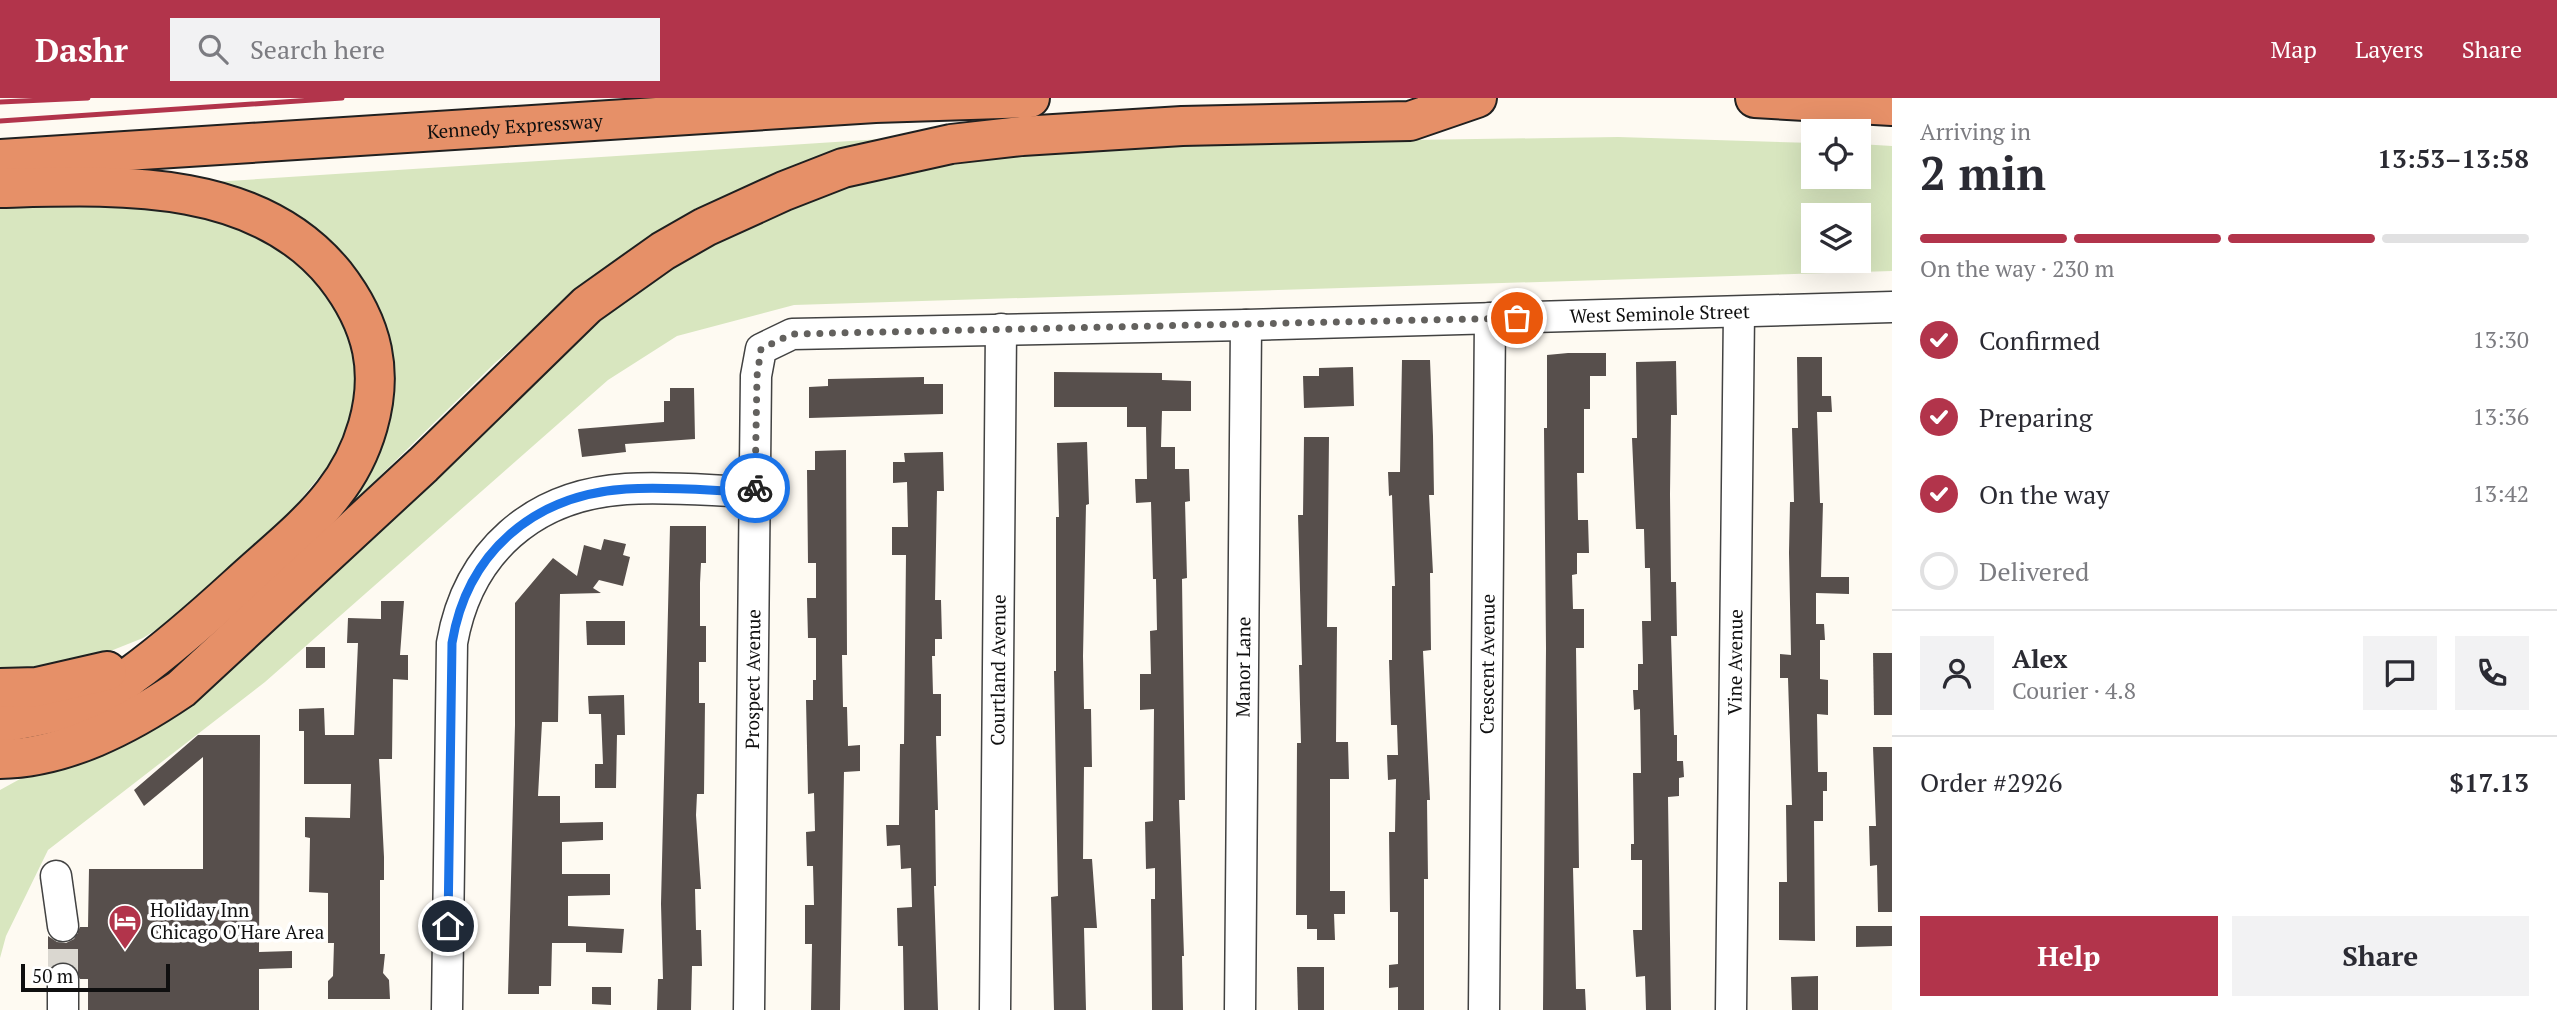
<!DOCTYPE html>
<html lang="en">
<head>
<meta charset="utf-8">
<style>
  :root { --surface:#fff; --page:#f2f2f3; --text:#2b2b33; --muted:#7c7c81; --line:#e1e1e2; --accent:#b2344b }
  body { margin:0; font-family:"PT Serif",serif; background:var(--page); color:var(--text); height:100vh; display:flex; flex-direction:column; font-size:26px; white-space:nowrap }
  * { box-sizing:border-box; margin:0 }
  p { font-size:23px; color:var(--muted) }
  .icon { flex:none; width:38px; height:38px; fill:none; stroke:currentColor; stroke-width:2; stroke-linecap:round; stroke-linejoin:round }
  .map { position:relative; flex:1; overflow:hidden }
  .details { display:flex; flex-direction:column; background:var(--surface); width:665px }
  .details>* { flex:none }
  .controls { position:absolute; left:1801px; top:21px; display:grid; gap:14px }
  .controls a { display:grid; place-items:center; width:70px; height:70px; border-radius:0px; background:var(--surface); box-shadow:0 7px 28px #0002; font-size:35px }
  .scale { position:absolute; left:21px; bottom:18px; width:149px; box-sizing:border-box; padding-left:7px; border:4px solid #0f0f0f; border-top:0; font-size:19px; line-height:24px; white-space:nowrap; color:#0f0f0f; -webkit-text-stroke:5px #fff; paint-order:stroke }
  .pin { position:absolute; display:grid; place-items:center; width:60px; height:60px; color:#fff; margin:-30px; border:4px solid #fff; border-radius:50%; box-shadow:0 2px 7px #0007 }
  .courier { position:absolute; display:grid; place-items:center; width:70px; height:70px; margin:-35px; border:5px solid #1a73e8; border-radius:50%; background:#fff; color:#222; box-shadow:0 2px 9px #0007 }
  .summary em { font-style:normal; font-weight:700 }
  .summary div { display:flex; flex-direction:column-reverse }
  .summary { display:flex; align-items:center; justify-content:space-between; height:119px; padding:0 28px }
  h1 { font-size:46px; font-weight:700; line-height:52px }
  .bar { display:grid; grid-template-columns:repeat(4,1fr); gap:10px 7px; align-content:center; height:84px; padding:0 28px }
  .bar i { height:9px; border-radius:5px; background:var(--line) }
  .bar .active { background:var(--accent) }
  .bar p { grid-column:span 4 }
  .line { display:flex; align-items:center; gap:18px; padding:0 28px; border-top:2px solid var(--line) }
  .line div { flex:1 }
  .round { display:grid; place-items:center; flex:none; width:74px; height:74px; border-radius:0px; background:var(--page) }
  ol { padding:0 28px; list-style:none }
  li { display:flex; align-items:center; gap:21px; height:77px }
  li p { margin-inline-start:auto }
  li .icon { padding:7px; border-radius:50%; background:var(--accent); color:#fff; stroke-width:4 }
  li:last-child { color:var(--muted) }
  li i { width:38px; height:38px; border:4px solid var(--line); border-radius:50% }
  .action { display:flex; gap:14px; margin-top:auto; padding:14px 28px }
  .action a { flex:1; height:80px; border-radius:0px; background:var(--accent); color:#fff; font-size:28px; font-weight:700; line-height:80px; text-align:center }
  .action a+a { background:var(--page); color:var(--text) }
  header { display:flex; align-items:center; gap:42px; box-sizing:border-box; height:98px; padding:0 35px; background:var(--accent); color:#fff }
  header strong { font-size:33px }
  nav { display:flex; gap:38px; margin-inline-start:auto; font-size:24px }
  .search { width:490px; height:63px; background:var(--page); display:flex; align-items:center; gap:18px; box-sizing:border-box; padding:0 24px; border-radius:0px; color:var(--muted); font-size:26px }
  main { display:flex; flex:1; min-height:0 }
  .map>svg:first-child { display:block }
  .green { fill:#d8e6bf; fill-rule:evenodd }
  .building { fill:#574f4c }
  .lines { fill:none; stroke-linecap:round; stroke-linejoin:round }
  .minor-tunnel { stroke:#dad7d0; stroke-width:30; stroke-dasharray:30 15; stroke-linecap:butt }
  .minor-casing { stroke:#424242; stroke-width:33 }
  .highway-casing { stroke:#202020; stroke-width:42 }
  .minor { stroke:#fff; stroke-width:30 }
  .highway { stroke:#e69068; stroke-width:38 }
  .rail { stroke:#b2344b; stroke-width:5 }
  .done { stroke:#63615e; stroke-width:7; stroke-dasharray:0 12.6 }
  .route { stroke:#1a73e8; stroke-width:9 }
  .labels { text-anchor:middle; stroke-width:7; stroke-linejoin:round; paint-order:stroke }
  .street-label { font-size:19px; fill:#0f0f0f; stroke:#fff }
  .poi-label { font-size:19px; fill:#0f0f0f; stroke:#fff; text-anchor:start }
</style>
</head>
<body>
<header>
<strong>Dashr</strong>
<div class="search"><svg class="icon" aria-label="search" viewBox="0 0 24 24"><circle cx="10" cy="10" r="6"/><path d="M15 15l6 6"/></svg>Search here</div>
<nav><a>Map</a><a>Layers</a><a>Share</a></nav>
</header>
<main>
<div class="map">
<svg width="1892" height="912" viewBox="0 0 1892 912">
  <rect width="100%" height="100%" fill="#fefaf2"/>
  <!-- green -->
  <g class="green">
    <polygon points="912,39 576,193 495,265 324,433 385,232 197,85"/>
    <path d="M 1618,39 L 1813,45 L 1813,79 L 1858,79 L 1859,46 L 1892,48 L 1892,173 L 794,207 L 677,238 L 608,282 L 265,584 L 48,752 L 6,838 L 0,860 L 0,692 L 20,681 L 85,664 L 85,659 L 578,232 L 704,148 L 845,88 L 909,69 L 1065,52 L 1277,44 ZM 1813,117 L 1858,117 L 1858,163 L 1813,163 Z"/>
    <polygon points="0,104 167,109 237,128 294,158 338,204 356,251 356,303 337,357 274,434 173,521 143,540 103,556 52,570 0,575"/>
  </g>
  <!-- building -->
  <g class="building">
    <polygon points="1568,255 1606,255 1606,278 1590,278 1590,311 1584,311 1584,375 1577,375 1578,422 1588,422 1589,455 1577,455 1577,476 1572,477 1573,511 1584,511 1584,550 1576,550 1579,770 1573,770 1576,891 1585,891 1586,912 1543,912 1546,550 1544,330 1547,330 1547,257"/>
    <polygon points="1797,259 1822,259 1822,298 1831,298 1832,314 1817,314 1820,405 1823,405 1821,479 1849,479 1849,496 1816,495 1816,526 1824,526 1825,542 1820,542 1820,581 1828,582 1828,617 1817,616 1818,674 1827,674 1827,693 1823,693 1823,723 1814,723 1815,843 1779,842 1779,784 1787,784 1786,707 1792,707 1788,580 1780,580 1780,556 1791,557 1789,455 1790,404 1794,404 1792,330 1798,330"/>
    <polygon points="1402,262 1430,262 1433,338 1434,397 1429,397 1433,475 1430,475 1431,552 1423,553 1430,702 1427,702 1428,781 1424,781 1424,912 1398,912 1398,889 1389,890 1389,867 1398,866 1398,814 1390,814 1389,734 1395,734 1396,681 1388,682 1387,657 1398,657 1397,627 1391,627 1389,562 1392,562 1392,488 1395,488 1392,397 1389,398 1388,374 1400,374"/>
    <polygon points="1676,263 1677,317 1671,317 1670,396 1671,484 1676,484 1677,538 1671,538 1674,637 1677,637 1677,663 1683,663 1684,679 1679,680 1679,698 1668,699 1671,912 1646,912 1645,878 1636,879 1633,832 1642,832 1642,762 1631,762 1631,746 1634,746 1633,675 1641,675 1640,611 1634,612 1633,592 1638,592 1638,566 1643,566 1642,523 1651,523 1650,470 1645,470 1644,431 1636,431 1632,340 1637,340 1636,264"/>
    <polygon points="1353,269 1354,308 1304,310 1303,278 1319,278 1319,270"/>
    <polygon points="1054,274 1162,275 1162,282 1191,283 1191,313 1162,313 1161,349 1175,349 1175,371 1189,371 1190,403 1185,404 1187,480 1182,481 1185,702 1179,702 1184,858 1182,858 1183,912 1152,912 1151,801 1155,801 1155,770 1146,771 1145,724 1153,723 1154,611 1140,612 1140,576 1151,576 1150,533 1157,532 1156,481 1153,481 1151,404 1136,405 1135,381 1147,381 1146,329 1127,329 1127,309 1054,309"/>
    <polygon points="924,279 924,286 943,286 943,316 809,320 809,289 828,288 828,281"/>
    <polygon points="670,290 694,290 695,341 625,346 626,354 582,359 578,331 664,324 664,303 670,303"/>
    <polygon points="1304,339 1329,339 1327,529 1337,529 1336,644 1348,644 1349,681 1330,681 1330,793 1345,793 1345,816 1334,816 1335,842 1317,842 1317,831 1307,831 1307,817 1296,817 1297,645 1301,645 1299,567 1302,567 1298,417 1303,417"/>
    <polygon points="1087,344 1089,406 1086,407 1083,558 1084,611 1091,611 1092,669 1084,669 1083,761 1092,761 1097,830 1084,830 1086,912 1054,912 1051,799 1058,798 1054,573 1056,573 1056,419 1059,419 1057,345"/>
    <polygon points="846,352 847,557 842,557 843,609 847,609 848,648 860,647 860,673 844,674 840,912 811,912 812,846 805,846 805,807 814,807 813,768 807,768 806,734 815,733 814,695 808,696 806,602 813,602 813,582 816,582 816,540 808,540 807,500 816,500 816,465 808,465 807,372 815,372 815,353"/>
    <polygon points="943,354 944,393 937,393 935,502 941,502 942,541 935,541 935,558 932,558 933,596 941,596 941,638 936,638 938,712 935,712 936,788 934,788 938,912 904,912 903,848 898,848 897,810 912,809 911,770 901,771 900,747 887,748 886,727 899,727 900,646 904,646 906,457 892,457 892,429 908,429 907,384 893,385 893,364 905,364 904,355"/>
    <polygon points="670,428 706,428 706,465 701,465 700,485 700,528 706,528 706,564 699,564 699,605 705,605 704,696 697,696 696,717 701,791 695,791 696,832 701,832 702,868 692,868 691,912 657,912 658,881 663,881 661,806"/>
    <polygon points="604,441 626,446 623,457 630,459 623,488 599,482 593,490 601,495 560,496 558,624 542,624 538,698 560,698 560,725 603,724 603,742 562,744 562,776 610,776 610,797 568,798 568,828 624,831 622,855 586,854 586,845 552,845 551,888 539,888 539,896 508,896 515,627 515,505 553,460 577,478 584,447 601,452"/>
    <polygon points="381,503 404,503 400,557 408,557 408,582 393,581 392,661 379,661 384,759 384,782 380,782 380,856 385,856 383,875 389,882 390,901 328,901 328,883 333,878 334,845 328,845 328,795 309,794 310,740 305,739 305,719 350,720 351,686 304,686 304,633 299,633 299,611 324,610 325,637 354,637 358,545 347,545 348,520 381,521"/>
    <polygon points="586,523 625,523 625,547 587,547"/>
    <rect x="306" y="549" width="19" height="21"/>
    <polygon points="1873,555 1892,555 1892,617 1874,617"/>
    <polygon points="624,597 625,637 617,637 616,690 595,690 595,666 603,666 601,616 589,616 588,598"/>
    <polygon points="198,637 260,637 259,854 292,853 292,870 259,871 259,912 88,912 88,881 80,881 71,866 62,864 51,869 48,867 48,838 57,844 66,845 74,841 80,829 88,829 89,771 203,771 203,659 144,708 134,692"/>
    <polygon points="1873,649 1892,649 1892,814 1878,814 1877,767 1870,768 1869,728 1876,728"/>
    <polygon points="1856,828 1892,828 1892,848 1856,849"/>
    <polygon points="1297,869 1324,869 1324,912 1298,912"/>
    <polygon points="1818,878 1818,912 1792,912 1791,879"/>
    <polygon points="592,889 611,889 611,907 592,906"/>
  </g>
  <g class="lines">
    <!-- minor-tunnel -->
    <polyline class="minor-tunnel" points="63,881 63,828"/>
    <defs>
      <g id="minor">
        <polyline points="56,778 63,828"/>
        <polyline points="63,881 63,912"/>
        <path d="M 447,912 L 452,545 C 468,454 533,397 626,391 C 668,388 713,393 755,394"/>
        <path id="s1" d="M 749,912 L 756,278 L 761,251 L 792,236 L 1246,227 L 1892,209"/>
        <path id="s2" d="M 995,912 L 1001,231"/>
        <path id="s3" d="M 1240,912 L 1246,227"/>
        <path id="s4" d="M 1484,912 L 1490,220"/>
        <path id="s5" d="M 1731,912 L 1739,214"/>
      </g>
      <g id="highway">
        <polyline points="1755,0 1892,8"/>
        <path id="s6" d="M 0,61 L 875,5 L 1030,0"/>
        <path d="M 0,90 C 114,87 256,79 335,177 C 353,200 366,223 372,252 C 382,301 364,357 333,396 C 307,430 269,459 238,488 C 203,520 170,549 132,577 C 123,584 113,593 102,598 C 71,613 34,620 0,625"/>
        <polyline points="0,590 37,589 107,573"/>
        <path d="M 0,661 C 65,660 128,627 181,591 L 423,367 L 587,207 L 663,153 L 705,129 L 784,93 L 843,70 L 951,46 L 1022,38 L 1182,28 L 1410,23 L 1477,0"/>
      </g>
    </defs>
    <!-- minor casing -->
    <use href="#minor" class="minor-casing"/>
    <!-- highway casing -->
    <use href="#highway" class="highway-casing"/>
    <!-- minor -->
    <use href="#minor" class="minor"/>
    <!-- highway -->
    <use href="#highway" class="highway"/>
    <!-- rail -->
    <g class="rail">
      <polyline points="0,4 88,0"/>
      <polyline points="0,23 342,0"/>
    </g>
  </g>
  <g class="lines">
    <!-- done -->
    <polyline class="done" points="755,390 757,278 761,251 792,236 1517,220"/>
    <!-- route -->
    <path class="route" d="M 448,828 L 452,545 C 467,454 534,397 626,391 C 668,388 713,393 755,394 L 755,390"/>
  </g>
  <!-- icons -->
  <defs>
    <symbol id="hotel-pin" viewBox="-11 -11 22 30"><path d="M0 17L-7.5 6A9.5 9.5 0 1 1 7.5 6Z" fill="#b2344b" stroke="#fff"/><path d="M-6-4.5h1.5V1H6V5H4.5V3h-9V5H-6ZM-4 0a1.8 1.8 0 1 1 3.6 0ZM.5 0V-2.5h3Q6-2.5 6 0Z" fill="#fff"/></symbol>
  </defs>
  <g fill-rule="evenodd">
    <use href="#hotel-pin" x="106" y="804" width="38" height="52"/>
  </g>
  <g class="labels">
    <!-- street labels -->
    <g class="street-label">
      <text dy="7" stroke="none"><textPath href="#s6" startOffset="516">Kennedy Expressway</textPath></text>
      <text dy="7" stroke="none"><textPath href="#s1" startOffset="1564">West Seminole Street</textPath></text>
      <text dy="7" stroke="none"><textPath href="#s5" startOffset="348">Vine Avenue</textPath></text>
      <text dy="7" stroke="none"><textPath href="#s4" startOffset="346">Crescent Avenue</textPath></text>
      <text dy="7" stroke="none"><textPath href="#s3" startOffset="343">Manor Lane</textPath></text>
      <text dy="7" stroke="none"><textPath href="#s2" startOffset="340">Courtland Avenue</textPath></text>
      <text dy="7" stroke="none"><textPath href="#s1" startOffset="331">Prospect Avenue</textPath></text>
    </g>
    <!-- poi labels -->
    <g class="poi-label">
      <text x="150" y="819">Holiday Inn<tspan x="150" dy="22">Chicago O'Hare Area</tspan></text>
    </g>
  </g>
</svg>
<div class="controls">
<a><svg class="icon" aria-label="locate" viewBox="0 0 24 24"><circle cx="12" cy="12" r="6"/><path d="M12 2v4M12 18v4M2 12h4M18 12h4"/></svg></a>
<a><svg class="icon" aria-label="layers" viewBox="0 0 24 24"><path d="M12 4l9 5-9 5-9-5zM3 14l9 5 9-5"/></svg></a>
</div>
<div class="scale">50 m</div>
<div class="pin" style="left:1517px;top:220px;background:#ea580c"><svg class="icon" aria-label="bag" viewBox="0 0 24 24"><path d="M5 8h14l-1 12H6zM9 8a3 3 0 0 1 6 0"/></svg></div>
<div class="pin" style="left:448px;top:828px;background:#1f2937"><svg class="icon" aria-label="home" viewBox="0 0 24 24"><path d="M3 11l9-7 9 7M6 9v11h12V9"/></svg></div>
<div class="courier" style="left:755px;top:390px"><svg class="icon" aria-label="bike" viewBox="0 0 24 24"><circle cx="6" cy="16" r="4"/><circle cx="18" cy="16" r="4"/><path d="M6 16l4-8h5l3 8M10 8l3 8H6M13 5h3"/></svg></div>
</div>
<section class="details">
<div class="summary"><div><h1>2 min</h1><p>Arriving in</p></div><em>13:53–13:58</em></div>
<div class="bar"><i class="active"></i><i class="active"></i><i class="active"></i><i></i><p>On the way · 230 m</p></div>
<ol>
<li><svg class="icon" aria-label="check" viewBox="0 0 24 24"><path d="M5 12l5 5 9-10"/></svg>Confirmed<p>13:30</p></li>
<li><svg class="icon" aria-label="check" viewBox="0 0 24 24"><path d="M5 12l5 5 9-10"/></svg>Preparing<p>13:36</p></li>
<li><svg class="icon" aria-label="check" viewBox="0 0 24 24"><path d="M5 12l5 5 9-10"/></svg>On the way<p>13:42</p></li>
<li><i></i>Delivered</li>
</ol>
<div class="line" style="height:126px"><a class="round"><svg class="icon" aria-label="person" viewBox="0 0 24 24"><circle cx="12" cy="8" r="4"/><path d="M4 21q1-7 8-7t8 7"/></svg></a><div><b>Alex</b><p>Courier · 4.8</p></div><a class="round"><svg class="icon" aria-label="chat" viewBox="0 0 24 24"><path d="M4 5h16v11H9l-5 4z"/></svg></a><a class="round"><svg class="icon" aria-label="phone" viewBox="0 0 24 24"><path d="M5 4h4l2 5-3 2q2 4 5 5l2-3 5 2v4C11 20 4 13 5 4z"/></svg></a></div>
<div class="line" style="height:91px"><div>Order #2926</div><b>$17.13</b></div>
<div class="action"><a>Help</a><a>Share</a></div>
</section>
</main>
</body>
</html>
